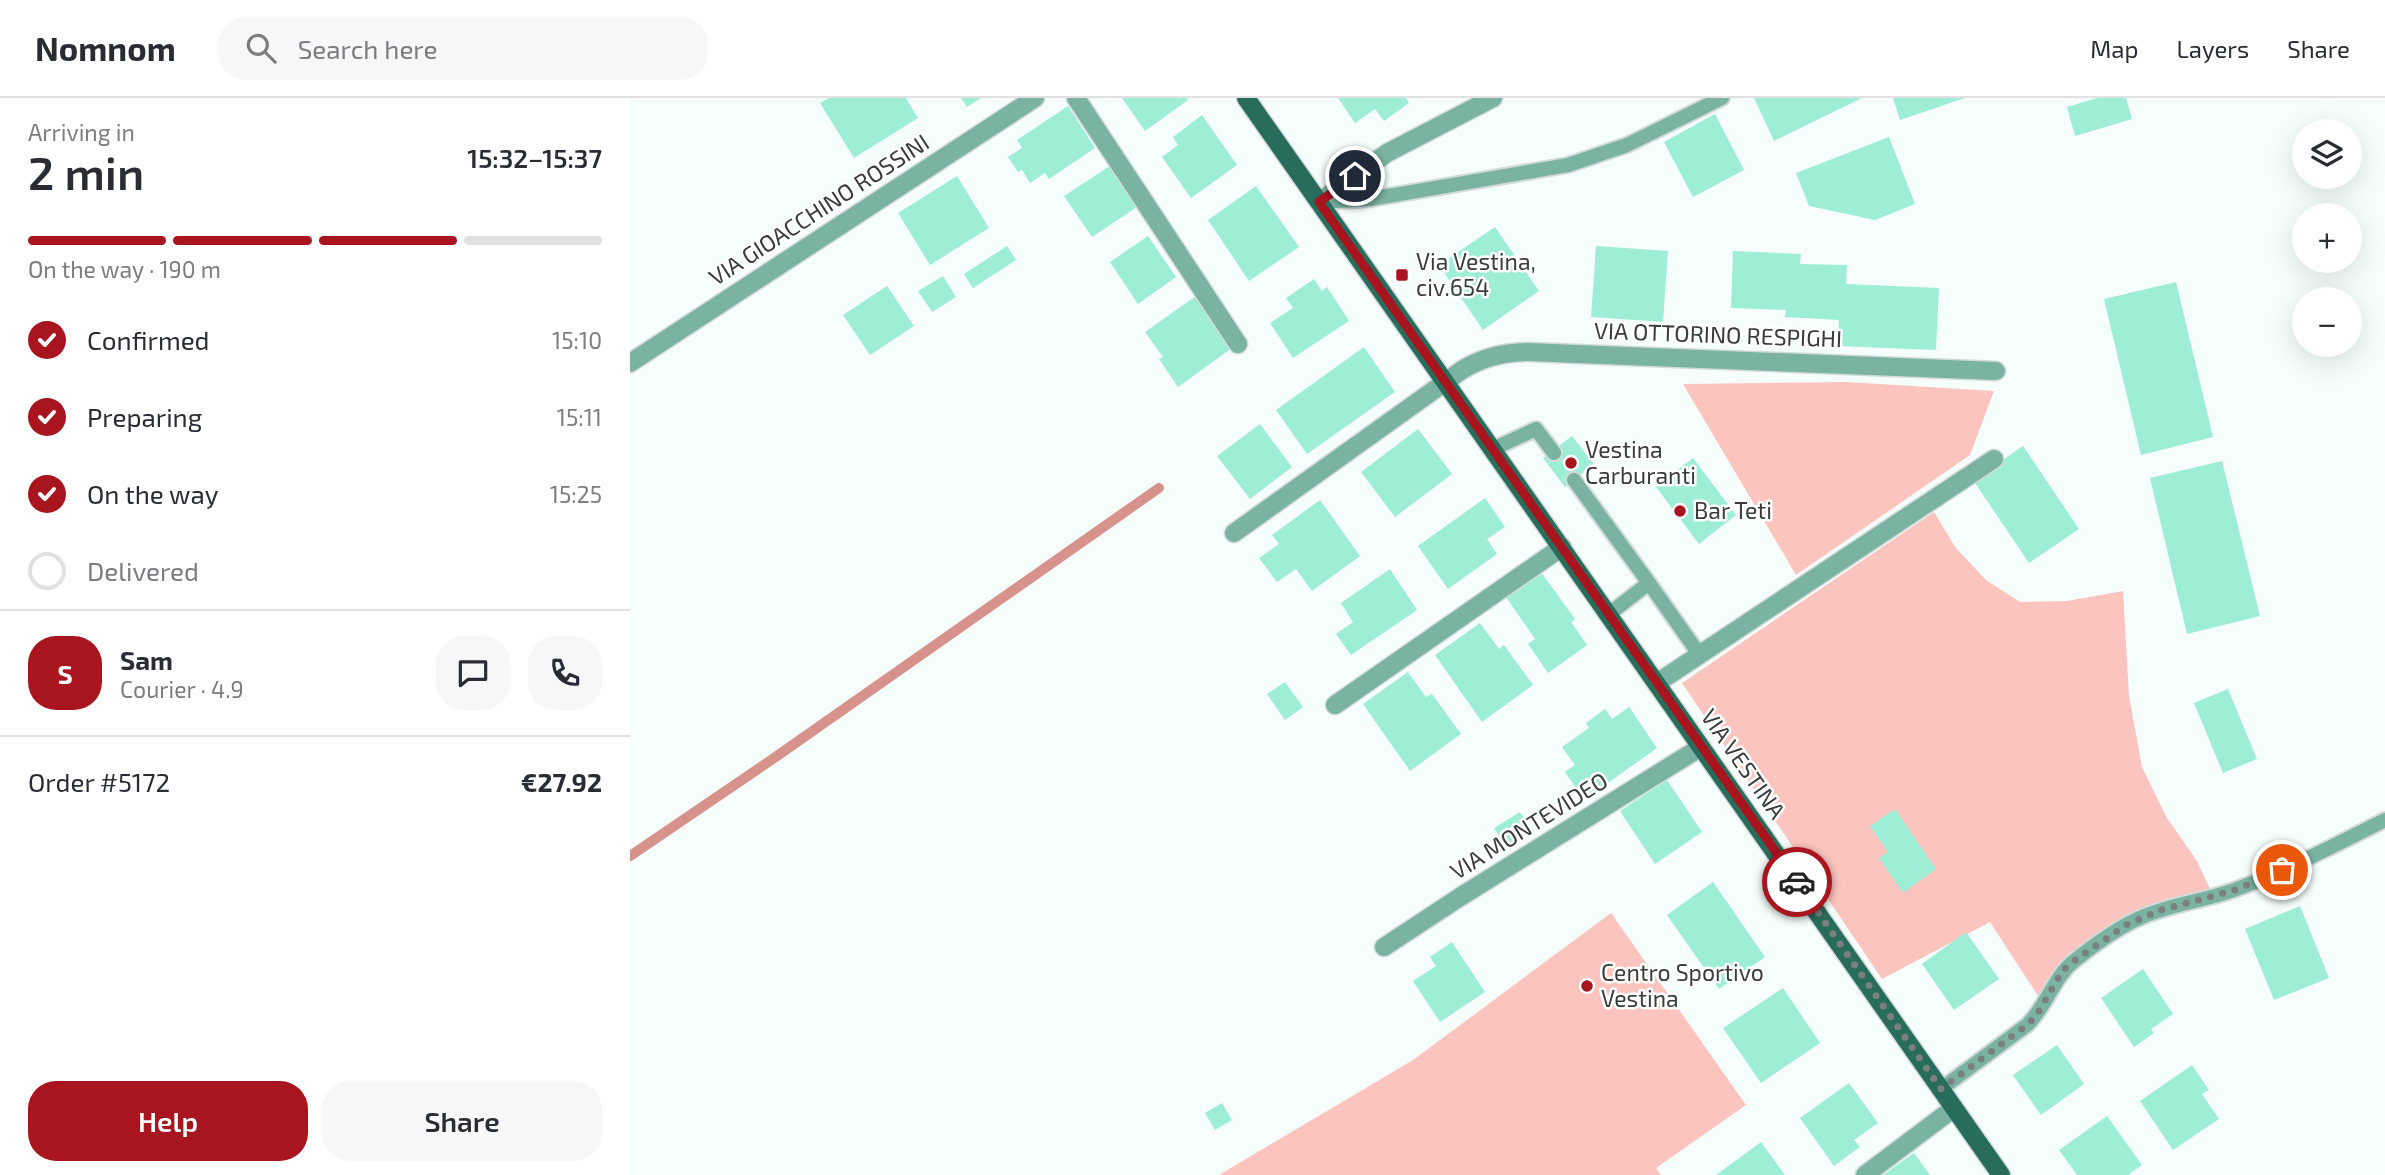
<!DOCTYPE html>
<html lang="en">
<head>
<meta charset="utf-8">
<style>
  :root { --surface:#fff; --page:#f7f7f7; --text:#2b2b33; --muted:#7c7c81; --line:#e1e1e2; --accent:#a9151f }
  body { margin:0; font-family:"Exo 2",sans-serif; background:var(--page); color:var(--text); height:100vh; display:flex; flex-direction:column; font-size:26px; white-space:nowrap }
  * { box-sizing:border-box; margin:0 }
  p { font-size:23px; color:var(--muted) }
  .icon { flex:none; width:38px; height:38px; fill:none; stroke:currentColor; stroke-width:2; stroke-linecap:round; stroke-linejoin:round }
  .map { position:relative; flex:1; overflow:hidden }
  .panel { display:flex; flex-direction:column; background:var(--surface); width:630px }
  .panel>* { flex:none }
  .tools { position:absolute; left:1662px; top:21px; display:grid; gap:14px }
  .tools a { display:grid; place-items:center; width:70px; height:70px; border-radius:50%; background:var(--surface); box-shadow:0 7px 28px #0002; font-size:35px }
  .pin { position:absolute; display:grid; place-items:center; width:60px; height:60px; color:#fff; margin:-30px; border:4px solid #fff; border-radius:50%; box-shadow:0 2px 7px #0007 }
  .courier { position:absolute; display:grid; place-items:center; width:70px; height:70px; margin:-35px; border:5px solid #a9151f; border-radius:50%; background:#fff; color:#222; box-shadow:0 2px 9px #0007 }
  .summary em { font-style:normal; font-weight:600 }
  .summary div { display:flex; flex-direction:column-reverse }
  .summary { display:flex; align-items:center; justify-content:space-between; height:119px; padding:0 28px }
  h1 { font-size:46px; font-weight:600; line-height:52px }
  .bar { display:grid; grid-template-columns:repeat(4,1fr); gap:10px 7px; align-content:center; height:84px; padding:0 28px }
  .bar i { height:9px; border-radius:5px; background:var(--line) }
  .bar .selected { background:var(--accent) }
  .bar p { grid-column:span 4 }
  .line { display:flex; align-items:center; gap:18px; padding:0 28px; border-top:2px solid var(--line) }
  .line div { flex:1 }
  .round { display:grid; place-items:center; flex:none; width:74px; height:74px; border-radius:28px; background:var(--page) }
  ol { padding:0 28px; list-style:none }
  li { display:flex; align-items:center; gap:21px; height:77px }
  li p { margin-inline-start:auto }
  li .icon { padding:7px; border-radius:50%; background:var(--accent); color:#fff; stroke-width:4 }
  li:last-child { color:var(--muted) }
  li i { width:38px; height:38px; border:4px solid var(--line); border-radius:50% }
  .button { display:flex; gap:14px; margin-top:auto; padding:14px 28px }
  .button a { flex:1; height:80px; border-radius:28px; background:var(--accent); color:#fff; font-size:28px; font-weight:600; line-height:80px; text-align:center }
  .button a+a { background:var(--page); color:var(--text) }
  header { display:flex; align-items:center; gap:42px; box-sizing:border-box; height:98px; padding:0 35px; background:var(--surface); border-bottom:2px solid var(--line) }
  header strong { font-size:33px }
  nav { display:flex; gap:38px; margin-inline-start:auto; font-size:24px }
  .search { width:490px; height:63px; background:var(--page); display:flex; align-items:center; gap:18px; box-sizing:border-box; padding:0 24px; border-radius:28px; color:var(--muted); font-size:26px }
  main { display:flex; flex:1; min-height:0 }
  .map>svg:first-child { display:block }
  .green { fill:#fcc4bf }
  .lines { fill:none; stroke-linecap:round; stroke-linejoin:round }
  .stream { stroke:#d7928c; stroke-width:10 }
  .building { fill:#9eedd5 }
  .lane-casing { stroke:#d3dbd8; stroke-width:18 }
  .street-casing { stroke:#d3dbd8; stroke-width:21 }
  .primary-casing { stroke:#d3dbd8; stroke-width:21 }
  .lane { stroke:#7ab3a1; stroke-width:14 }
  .street { stroke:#7ab3a1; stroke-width:18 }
  .primary { stroke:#286c5b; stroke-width:18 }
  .done { stroke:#7b807e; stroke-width:7; stroke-dasharray:0 12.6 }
  .route { stroke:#a9151f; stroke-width:9 }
  .poi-dot { fill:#a9151f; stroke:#fff; stroke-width:2.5 }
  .labels { text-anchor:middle; stroke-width:5; stroke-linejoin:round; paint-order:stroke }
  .street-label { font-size:23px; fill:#393c3b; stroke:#fff }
  .poi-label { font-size:23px; fill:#393c3b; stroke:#fff; text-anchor:start }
</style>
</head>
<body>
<header>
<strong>Nomnom</strong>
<div class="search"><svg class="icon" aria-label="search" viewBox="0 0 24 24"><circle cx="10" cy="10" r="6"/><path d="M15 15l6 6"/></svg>Search here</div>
<nav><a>Map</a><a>Layers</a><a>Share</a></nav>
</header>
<main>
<section class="panel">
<div class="summary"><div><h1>2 min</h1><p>Arriving in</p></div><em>15:32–15:37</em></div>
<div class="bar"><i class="selected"></i><i class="selected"></i><i class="selected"></i><i></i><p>On the way · 190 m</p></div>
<ol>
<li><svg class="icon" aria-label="check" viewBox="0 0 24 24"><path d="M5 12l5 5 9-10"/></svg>Confirmed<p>15:10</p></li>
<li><svg class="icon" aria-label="check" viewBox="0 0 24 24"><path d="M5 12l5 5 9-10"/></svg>Preparing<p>15:11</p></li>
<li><svg class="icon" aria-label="check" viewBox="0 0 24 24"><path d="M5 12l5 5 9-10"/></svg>On the way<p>15:25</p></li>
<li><i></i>Delivered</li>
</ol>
<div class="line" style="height:126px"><b class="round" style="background:var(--accent);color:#fff">S</b><div><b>Sam</b><p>Courier · 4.9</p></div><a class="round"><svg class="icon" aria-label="chat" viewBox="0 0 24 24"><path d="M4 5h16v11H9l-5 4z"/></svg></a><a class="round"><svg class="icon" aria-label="phone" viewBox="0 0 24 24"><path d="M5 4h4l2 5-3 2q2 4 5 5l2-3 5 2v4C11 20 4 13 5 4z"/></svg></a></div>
<div class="line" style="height:91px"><div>Order #5172</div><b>€27.92</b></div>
<div class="button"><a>Help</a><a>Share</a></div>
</section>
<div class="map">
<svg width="1755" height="1077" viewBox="0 0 1755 1077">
  <rect width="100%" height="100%" fill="#f5fefb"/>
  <!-- green -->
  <g class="green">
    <polygon points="1217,284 1364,293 1340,357 1166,477 1053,286"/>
    <polygon points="1304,414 1326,450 1356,482 1390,504 1437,503 1493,493 1499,598 1512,669 1537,720 1567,763 1582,795 1483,829 1427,871 1410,901 1360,824 1252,881 1052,585"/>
    <polygon points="981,815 1116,1007 1026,1070 1031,1077 589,1077 783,962"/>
  </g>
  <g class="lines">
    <!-- stream -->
    <polyline class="stream" points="0,758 147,658 529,390"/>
  </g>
  <!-- building -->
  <g class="building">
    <polygon points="199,0 276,0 288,20 224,60 190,5"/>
    <polygon points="331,0 351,0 337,9"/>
    <polygon points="492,0 557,0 558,2 515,33"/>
    <polygon points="708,0 776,0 779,5 754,23 745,11 725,25"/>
    <polygon points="1124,0 1232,0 1144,43"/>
    <polygon points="1263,0 1335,0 1270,22"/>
    <polygon points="1467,0 1496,0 1502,21 1445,38 1437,9"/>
    <polygon points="438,8 465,50 419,81 415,75 400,85 392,72 388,74 378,59 392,50 387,42"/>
    <polygon points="1085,16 1114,72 1063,99 1034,44"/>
    <polygon points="572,17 607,67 561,100 532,59 548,47 543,39"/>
    <polygon points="1259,39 1285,106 1245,122 1179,108 1166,75"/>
    <polygon points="480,68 507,109 462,139 434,98"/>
    <polygon points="327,78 359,130 300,167 268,115"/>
    <polygon points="626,88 669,149 619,183 578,122"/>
    <polygon points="865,129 909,193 853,232 809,167"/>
    <polygon points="518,138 546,179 508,206 480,164"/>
    <polygon points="377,148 386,162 343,190 334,176"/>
    <polygon points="966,148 1038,153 1033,224 961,219"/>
    <polygon points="1103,153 1171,156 1170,166 1217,167 1216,186 1309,190 1306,252 1208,248 1209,222 1155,219 1156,212 1101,210"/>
    <polygon points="313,178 326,199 302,214 288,193"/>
    <polygon points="684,181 692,193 697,189 719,223 663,260 640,225 663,210 656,200"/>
    <polygon points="1546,184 1583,339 1511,357 1474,201"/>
    <polygon points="257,188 284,228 240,257 213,217"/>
    <polygon points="566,198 602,250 548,289 529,261 533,259 515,234"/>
    <polygon points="734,249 765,294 677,356 646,312"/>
    <polygon points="630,326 662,369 620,401 587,358"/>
    <polygon points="788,331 822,376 765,419 731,374"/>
    <polygon points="942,338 964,366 935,389 913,360"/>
    <polygon points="1393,348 1449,431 1399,465 1343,382"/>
    <polygon points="1063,360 1106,417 1069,446 1026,389"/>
    <polygon points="1592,363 1630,518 1557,536 1520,380"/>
    <polygon points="855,400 875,429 857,441 867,456 818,491 788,448"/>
    <polygon points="690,402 730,458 682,493 666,471 647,484 629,460 649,446 642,437"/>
    <polygon points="760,471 787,512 721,557 706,536 723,524 711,505"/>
    <polygon points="911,474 945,521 941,524 957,547 918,575 898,546 905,541 876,499"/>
    <polygon points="850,525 869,551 874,547 903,587 852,624 805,557"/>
    <polygon points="778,574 796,599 802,596 831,636 780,673 733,606"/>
    <polygon points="655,584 673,609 655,622 637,596"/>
    <polygon points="1598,591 1627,661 1593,675 1564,605"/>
    <polygon points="999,609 1027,650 954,702 935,674 945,667 932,649 959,630 956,625 975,611 982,621"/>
    <polygon points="1037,682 1072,734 1025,766 990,713"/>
    <polygon points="1265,711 1306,771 1273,795 1249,760 1258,754 1240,728"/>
    <polygon points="890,714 902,733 876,749 864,730"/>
    <polygon points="1083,784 1135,859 1089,891 1037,817"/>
    <polygon points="1670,808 1699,880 1644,902 1615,831"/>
    <polygon points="1336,834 1369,881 1324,912 1292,866"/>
    <polygon points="822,844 855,894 810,924 783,883 806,868 800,859"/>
    <polygon points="1513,871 1543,916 1521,931 1524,935 1504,949 1471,900"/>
    <polygon points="1153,890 1190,945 1131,985 1093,930"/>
    <polygon points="1427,947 1454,986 1411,1017 1383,977"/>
    <polygon points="1562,967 1579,992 1572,996 1589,1021 1543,1052 1510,1003"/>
    <polygon points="1219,985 1248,1025 1224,1042 1230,1049 1204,1068 1170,1020"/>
    <polygon points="592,1005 602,1022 585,1032 575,1015"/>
    <polygon points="1477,1018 1512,1067 1498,1077 1447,1077 1429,1052"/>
    <polygon points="1131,1044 1155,1077 1086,1077"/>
    <polygon points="1284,1055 1300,1077 1253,1077"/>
  </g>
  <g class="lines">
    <defs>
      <g id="lane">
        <polyline points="689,104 741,101 938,67 997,47 1092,0"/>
        <polyline points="863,351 906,331 924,355"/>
        <polyline points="944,382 1019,485 979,516"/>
        <polyline points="1019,485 1069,556"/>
        <path d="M 1311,991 L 1397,927 C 1417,908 1423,880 1444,863 C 1464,847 1488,829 1512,819 C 1541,806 1574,803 1604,792 C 1656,773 1705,747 1755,722"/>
      </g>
      <g id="street">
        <polyline points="446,0 608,246"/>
        <polyline points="689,104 757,55 863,0"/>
        <polyline points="0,265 405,0"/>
        <path d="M 604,435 L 832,272 C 853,259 874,254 899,254 L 1366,273"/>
        <polyline points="1027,585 1364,361"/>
        <polyline points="705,607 932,449"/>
        <polyline points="754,849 830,799 1071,649"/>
        <polyline points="1235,1077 1324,1010"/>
      </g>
      <polyline id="primary" points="616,0 1371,1077"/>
    </defs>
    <!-- lane casing -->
    <use href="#lane" class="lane-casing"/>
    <!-- street casing -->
    <use href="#street" class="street-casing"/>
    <!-- primary casing -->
    <use href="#primary" class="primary-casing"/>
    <!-- lane -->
    <use href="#lane" class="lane"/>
    <!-- street -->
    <use href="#street" class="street"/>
    <!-- primary -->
    <use href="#primary" class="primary"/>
  </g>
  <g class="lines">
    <!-- done -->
    <polyline class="done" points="1167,784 1311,991 1397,927 1406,918 1430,877 1438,867 1496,827 1531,812 1605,792 1652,772"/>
    <!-- route -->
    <polyline class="route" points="725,78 689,104 1167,784"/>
  </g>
  <!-- markers -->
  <g class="poi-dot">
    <rect x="765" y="170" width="14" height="14" rx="3.5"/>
    <circle cx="941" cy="365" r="7"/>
    <circle cx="1050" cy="413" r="7"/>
    <circle cx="957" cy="888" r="7"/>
  </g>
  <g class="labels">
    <!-- street labels -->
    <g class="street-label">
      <text transform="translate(189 112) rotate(-33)" y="8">VIA GIOACCHINO ROSSINI</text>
      <text transform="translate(1088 237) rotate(2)" y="8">VIA OTTORINO RESPIGHI</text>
      <text transform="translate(1113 666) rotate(55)" y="8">VIA VESTINA</text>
      <text transform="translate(899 728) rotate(-32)" y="8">VIA MONTEVIDEO</text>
    </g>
    <!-- poi labels -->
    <g class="poi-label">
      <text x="786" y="172">Via Vestina,<tspan x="786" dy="26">civ.654</tspan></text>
      <text x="955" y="360">Vestina<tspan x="955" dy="26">Carburanti</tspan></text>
      <text x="1064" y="421">Bar Teti</text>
      <text x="971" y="883">Centro Sportivo<tspan x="971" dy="26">Vestina</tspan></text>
    </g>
  </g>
</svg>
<div class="tools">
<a><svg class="icon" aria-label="layers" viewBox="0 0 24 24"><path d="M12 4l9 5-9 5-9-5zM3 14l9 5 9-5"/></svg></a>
<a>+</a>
<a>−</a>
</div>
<div class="pin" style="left:1652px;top:772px;background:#ea580c"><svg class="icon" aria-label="bag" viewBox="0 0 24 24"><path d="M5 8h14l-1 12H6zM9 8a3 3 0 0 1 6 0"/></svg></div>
<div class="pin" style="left:725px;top:78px;background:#1f2937"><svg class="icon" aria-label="home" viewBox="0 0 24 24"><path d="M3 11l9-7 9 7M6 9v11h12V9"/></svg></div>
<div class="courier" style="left:1167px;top:784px"><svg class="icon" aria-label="car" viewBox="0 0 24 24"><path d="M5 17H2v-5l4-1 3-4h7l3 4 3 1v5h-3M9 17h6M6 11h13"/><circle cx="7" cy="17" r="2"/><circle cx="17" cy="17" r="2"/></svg></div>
</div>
</main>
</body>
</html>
